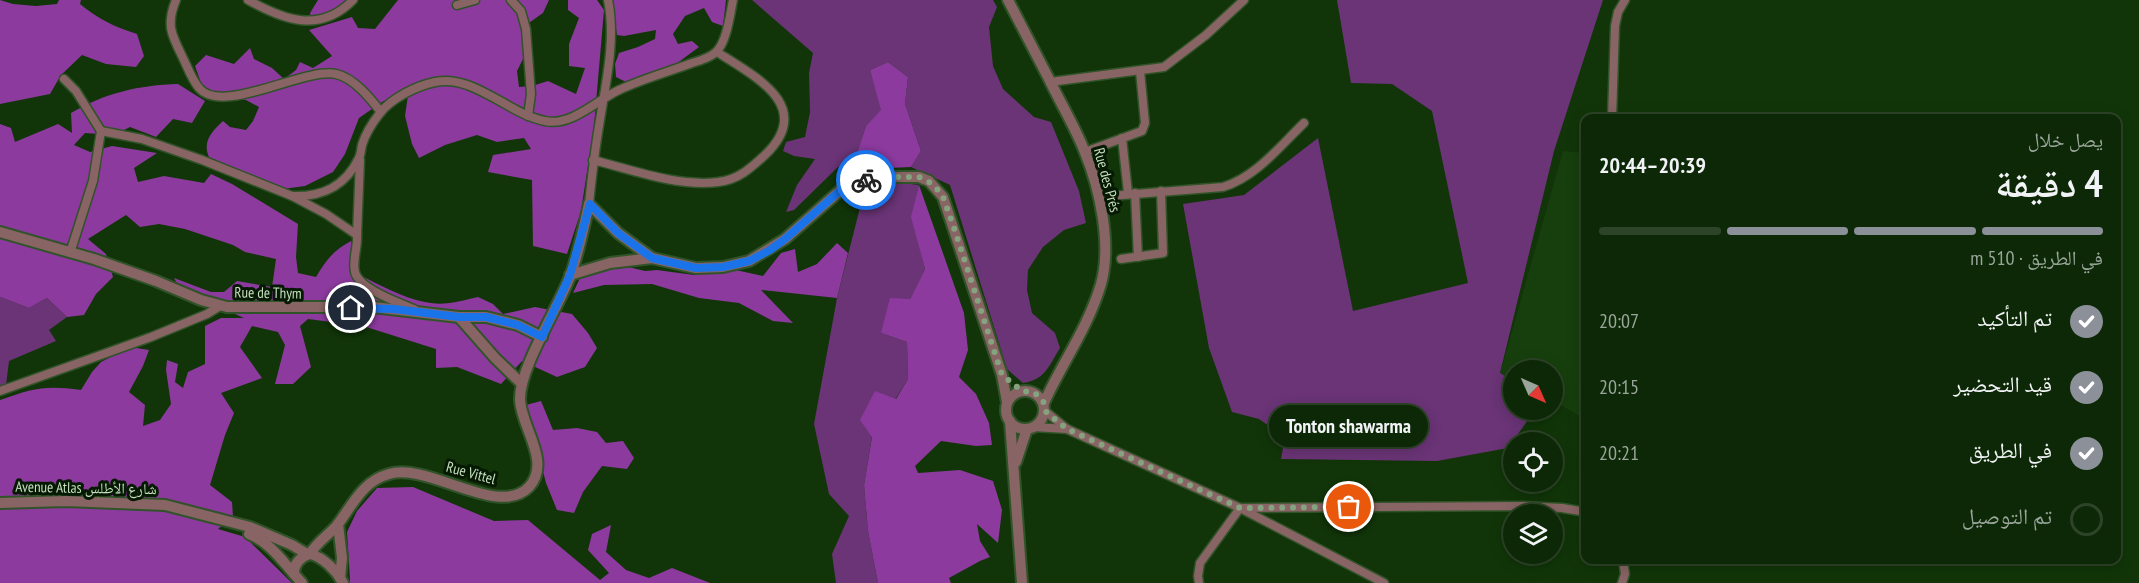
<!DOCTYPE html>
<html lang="ar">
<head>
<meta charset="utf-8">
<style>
  :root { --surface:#0d2806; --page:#163010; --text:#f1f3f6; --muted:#9aa69b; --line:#2d4428; --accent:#8c9099 }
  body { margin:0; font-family:"PT Sans Narrow","Noto Naskh Arabic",sans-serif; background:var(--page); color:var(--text); direction:rtl; height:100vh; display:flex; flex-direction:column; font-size:22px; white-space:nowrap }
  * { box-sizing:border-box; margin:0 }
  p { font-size:20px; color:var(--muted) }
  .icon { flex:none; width:33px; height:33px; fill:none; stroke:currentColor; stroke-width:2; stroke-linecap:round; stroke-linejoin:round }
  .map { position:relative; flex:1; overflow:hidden; direction:ltr }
  .sheet { position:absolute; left:1581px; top:114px; width:540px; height:450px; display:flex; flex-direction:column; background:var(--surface); border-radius:12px; box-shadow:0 3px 15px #0003,0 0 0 2px var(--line); direction:rtl }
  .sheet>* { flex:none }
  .needle { width:39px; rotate:135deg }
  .buttons { position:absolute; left:1503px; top:360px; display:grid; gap:12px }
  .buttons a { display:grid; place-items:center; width:60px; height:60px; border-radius:50%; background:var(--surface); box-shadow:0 3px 15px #0003,0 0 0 2px var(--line); font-size:30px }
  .pin { position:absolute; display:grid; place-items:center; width:51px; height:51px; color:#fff; margin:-26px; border:3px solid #fff; border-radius:50%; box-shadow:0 2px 6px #0007 }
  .courier { position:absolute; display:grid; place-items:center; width:60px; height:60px; margin:-30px; border:4px solid #1a73e8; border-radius:50%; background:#fff; color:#222; box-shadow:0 2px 8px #0007 }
  .bubble { position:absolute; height:42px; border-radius:21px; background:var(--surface); box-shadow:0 3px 15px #0003,0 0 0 2px var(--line); font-size:20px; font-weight:600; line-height:42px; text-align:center; direction:rtl }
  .headline em { font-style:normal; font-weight:600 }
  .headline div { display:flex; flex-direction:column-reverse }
  .headline { display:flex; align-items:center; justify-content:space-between; height:102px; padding:0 18px }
  h1 { font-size:39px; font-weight:600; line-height:45px }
  .bar { display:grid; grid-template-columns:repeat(4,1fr); gap:9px 6px; align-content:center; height:72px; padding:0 18px }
  .bar i { height:8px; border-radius:4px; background:var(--line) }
  .bar .current { background:var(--accent) }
  .bar p { grid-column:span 4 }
  ol { padding:0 18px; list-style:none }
  li { display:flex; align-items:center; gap:18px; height:66px }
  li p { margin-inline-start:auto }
  li .icon { padding:6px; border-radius:50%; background:var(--accent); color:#fff; stroke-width:4 }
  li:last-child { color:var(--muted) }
  li i { width:33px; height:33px; border:3px solid var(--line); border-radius:50% }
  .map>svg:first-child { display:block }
  .built { fill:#173f0d }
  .green { fill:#6a3476 }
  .forest { fill:#8c3a9e }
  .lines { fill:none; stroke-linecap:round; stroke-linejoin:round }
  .minor-casing { stroke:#315329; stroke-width:11 }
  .tertiary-casing { stroke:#315329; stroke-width:14 }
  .minor { stroke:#886464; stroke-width:8 }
  .tertiary { stroke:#886464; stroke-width:10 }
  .done { stroke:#85a37e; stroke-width:6; stroke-dasharray:0 10.8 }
  .route { stroke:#1a73e8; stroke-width:8 }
  .labels { text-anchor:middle; stroke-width:6; stroke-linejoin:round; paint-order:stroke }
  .street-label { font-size:15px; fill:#c4debe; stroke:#061903 }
</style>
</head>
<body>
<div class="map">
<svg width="2139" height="583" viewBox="0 0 2139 583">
  <rect width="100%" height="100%" fill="#113508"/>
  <!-- built -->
  <polygon class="built" points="1563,151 1585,153 1585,419 1553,401 1552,370 1514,370 1513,381 1500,374"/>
  <!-- green -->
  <g class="green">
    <path d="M 752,0 L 993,0 L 997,7 L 989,27 L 993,66 L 1003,89 L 1034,117 L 1051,122 L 1079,191 L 1086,223 L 1064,230 L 1043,247 L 1028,270 L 1027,290 L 1032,313 L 1055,333 L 1060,348 C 1048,367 1046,379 1023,383 L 1007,369 L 950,185 L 911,167 L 921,151 L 905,104 L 908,77 L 888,62 L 870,70 L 882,110 L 866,126 L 856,156 L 869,169 L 838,167 L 794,210 L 786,212 L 797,185 L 815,159 L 794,156 L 783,151 L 786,142 L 805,137 L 810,112 L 809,73 L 813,53 Z"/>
    <polygon points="1337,0 1603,0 1554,151 1500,373 1513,381 1514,410 1535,410 1508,448 1437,461 1281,459 1285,437 1259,419 1232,412 1209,348 1183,204 1244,195 1318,138 1353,311 1468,283 1432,111 1392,84 1351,83"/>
    <polygon points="895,182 919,185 912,217 925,269 910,299 881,333 907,342 908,379 872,436 864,485 868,531 878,583 836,583 832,554 849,516 829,494 814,424 837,298 864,192"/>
    <polygon points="0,297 29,308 47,298 67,317 49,330 56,341 9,361 6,385 0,387"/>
  </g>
  <!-- forest -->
  <g class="forest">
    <path d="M 0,0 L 13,4 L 36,6 L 57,4 L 59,0 L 81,0 L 80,4 C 98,19 115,27 137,34 L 144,56 L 136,67 L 106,64 L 82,55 L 61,75 L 50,94 L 0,104 Z"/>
    <polygon points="318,0 345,0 344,7 311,19 310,13"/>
    <path d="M 398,0 L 549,0 L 543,13 L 523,27 L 526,53 L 517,71 L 519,87 L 532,86 L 548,81 L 576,94 L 585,68 L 569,66 L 569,44 L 579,18 L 568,10 L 568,0 L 597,0 L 604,10 L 594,126 L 581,211 L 567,254 L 533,246 L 532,180 L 488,172 L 493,155 L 531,149 L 524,138 L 497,142 L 477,135 L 445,145 L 419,158 L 412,144 L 405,116 L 409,88 L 382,102 L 359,118 L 345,154 L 333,172 L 305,186 L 283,189 L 209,157 C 202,142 212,131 223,121 L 230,127 L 246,130 L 253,121 L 259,107 L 246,100 L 209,93 L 201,83 L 195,66 L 206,55 L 234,64 L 250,48 L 254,59 L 272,68 L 284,79 L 296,70 L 300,62 L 313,68 L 332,56 L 309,30 L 352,17 L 358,28 L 375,29 Z"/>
    <polygon points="612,0 726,0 723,26 712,22 704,8 685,16 673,34 678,44 692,41 699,47 676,64 630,84 616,77 615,64 619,53 638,47 655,39 656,30 624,36 617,35"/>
    <polygon points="888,62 908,77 905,104 921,151 911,167 869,169 856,156 866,126 881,110 870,70"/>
    <path d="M 178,84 L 205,101 L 192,123 L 173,119 L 156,137 L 130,127 L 114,135 L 85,133 L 74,145 L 90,152 L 112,146 L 157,153 L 134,168 L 138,182 L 164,176 L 204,183 L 211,174 L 232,184 L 298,224 L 296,257 L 298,273 L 316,277 C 326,260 334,250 351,241 L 355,273 C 379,284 405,300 431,303 C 446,306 464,300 478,297 L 493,304 L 503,314 L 535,307 L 572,314 L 588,333 L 597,348 L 585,367 L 557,377 L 522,361 L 501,384 L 457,367 L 436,368 L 436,349 L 363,326 L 308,319 L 300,326 L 311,367 L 293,384 L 275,384 L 285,345 L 278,332 L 252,326 L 240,347 L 262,378 L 221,393 L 234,413 L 225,435 L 210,485 L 232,502 L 233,517 L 218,529 L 245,537 L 292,583 L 0,583 L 0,400 C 33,388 46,385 81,390 L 92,372 L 101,362 L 130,347 L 149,350 L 143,366 L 129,392 L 145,405 L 143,426 L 160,420 L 171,404 L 166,370 L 167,360 L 178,364 L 175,382 L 183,388 L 188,372 L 205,364 L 205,326 L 221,318 L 244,318 L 180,289 L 174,278 L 211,292 L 224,292 L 237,281 L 272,287 L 276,259 L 245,252 L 233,245 L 185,229 L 159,224 L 140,227 L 126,215 L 88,239 L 106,254 L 113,277 L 96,294 L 84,315 L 67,317 L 47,298 L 29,308 L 0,297 L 0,124 L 11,128 L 15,142 L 58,124 L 72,133 L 71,113 C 105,93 139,85 178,84 Z"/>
    <polygon points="919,185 964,313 968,350 959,377 976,394 989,423 992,445 976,446 941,441 915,466 918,473 960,470 993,481 1002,510 998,543 977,524 980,541 990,557 980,561 949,578 951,583 878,583 868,531 864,485 872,437 860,420 875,391 896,399 908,379 907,342 881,333 890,298 910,299 925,269 911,217"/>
    <polygon points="837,243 848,253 837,298 761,290 793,323 773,321 739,303 699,298 652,284 604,285 573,293 581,276 620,265 645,271 657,270 694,275 731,269 763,276 781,253 795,249 798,272 817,264"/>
    <polygon points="541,401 553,430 577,428 597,432 606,443 623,441 634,458 627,469 602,466 583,492 574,513 557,510 546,483 526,405"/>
    <polygon points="413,487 494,521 528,520 600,580 609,573 588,550 592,534 611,525 606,552 626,570 649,578 672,568 710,583 348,583 350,580 347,532 357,511 377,488"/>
  </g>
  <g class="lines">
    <defs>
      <g id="minor">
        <path d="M 176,0 C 166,24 171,34 182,56 C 187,66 192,80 199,88 C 222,116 304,67 336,74 C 354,78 370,98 381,112"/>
        <path d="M 248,0 C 284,20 320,34 353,0"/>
        <polyline points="511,0 521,11 526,29 531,94 528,116"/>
        <polyline points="457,5 475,0"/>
        <polyline points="64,79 76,91 101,131 93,181 70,253"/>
        <polyline points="1050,82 1164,67 1206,35 1244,0"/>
        <polyline points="1612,118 1615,26 1618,12 1625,0"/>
        <path d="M 101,131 L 142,139 L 202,160 L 292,196 L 326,214 L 357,235 C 358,247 352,261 355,272 C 359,289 399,303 414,309"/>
        <polyline points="1122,138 1128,193"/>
        <polyline points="1085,152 1142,131 1145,123 1140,71"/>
        <path d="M 593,160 C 633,170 677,187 718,182 C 738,180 751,168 765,155 C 816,106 754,76 717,52"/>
        <polyline points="1135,193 1138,257"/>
        <path d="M 292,196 C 322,197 345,187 359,158 C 361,154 361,150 362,145 C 365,135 373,122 380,113 C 392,98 416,86 435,82 C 474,74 508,114 545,121 C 571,127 597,100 619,90 C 642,79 668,72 692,63 C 699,61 711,57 716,52 C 727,42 730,14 733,0"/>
        <path d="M 1098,197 L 1223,187 C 1256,177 1280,146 1304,123"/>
        <path d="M 589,204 C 592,175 595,148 600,120 C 606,82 616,39 608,0"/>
        <polyline points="357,235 360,160"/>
        <polyline points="1121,259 1163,253 1161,191"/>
        <polyline points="0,391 151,337 207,314 220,306"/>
        <polyline points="1045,411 1067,429 1240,508 1384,583"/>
        <polyline points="1033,427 1067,429"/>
        <polyline points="1199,583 1198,576 1200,563 1240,508 1523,506 1562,508 1586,512"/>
        <polyline points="1622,583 1625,574 1623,560"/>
      </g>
      <g id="tertiary">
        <path d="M 1008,0 C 1022,27 1036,54 1050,81 C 1061,104 1075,127 1084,150 C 1100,188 1112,245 1101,284 C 1088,328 1062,363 1044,403"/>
        <polyline points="589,204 618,233 652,258"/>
        <polyline points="0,232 94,259 156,281 201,300 227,307 373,307 459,317 486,317 518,325 542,337"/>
        <polyline points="570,275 610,263 652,258 696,268 723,267 749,261 785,239 843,188 858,181 882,177 919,177 929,181 943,197 1002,375 1007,402"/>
        <polyline points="459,317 495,358 522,384"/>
        <circle cx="1025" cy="410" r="19"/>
        <polyline points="1010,421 1022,583"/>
        <polyline points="1016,462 1027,429"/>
        <polyline points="0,503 66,501 165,505 250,527 292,545 307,554"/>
        <polyline points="338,524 342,558 340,578"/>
        <path d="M 249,534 C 269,542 280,558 294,574"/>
        <path d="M 310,554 C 317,542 330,534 338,524 C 353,504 363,481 389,474 C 429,462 498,519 529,487 C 552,462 521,427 520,400 C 519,368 559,307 571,274 C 579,251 584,227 589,204"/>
        <path d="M 302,583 L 294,574 C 294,563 300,557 310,554 C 323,557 337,571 343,583"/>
      </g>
    </defs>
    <!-- minor casing -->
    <use href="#minor" class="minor-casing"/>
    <!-- tertiary casing -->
    <use href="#tertiary" class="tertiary-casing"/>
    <!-- minor -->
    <use href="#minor" class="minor"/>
    <!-- tertiary -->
    <use href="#tertiary" class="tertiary"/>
  </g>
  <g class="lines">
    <!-- done -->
    <polyline class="done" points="866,180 882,177 919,177 929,182 937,189 943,197 953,225 1002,375 1022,391 1033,392 1040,397 1044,403 1045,411 1067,429 1240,508 1349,507"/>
    <!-- route -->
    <polyline class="route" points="351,308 394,309 459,317 486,317 518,325 542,337 570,275 590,204 618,233 652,258 696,268 723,267 749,261 770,250 785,239 843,188 866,180"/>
  </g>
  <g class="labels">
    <!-- street labels -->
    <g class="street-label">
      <text transform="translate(1107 180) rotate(75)" y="5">Rue des Prés</text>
      <text transform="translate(268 293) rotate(1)" y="5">Rue de Thym</text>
      <text transform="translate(471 473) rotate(15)" y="5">Rue Vittel</text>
      <text transform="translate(86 488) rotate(1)" y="5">Avenue Atlas شارع الأطلس</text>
    </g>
  </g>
</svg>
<div class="buttons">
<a><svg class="needle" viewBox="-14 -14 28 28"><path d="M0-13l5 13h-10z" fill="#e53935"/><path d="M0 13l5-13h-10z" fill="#9aa69b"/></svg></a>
<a><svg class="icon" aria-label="locate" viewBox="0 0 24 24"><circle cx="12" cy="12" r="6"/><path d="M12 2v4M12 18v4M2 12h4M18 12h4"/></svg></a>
<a><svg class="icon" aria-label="layers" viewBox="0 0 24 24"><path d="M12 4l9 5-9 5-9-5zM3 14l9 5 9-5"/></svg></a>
</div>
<div class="pin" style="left:1349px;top:507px;background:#ea580c"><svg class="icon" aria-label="bag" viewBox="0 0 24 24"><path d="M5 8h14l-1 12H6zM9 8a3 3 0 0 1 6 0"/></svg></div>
<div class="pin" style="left:351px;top:308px;background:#1f2937"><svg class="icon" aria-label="home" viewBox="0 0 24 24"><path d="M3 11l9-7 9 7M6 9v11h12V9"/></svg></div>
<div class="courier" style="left:866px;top:180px"><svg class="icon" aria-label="bike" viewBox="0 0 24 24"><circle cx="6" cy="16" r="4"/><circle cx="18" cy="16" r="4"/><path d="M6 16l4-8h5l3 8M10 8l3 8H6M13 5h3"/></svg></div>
<div class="bubble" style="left:1269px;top:405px;width:159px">Tonton shawarma</div>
<section class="sheet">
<div class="headline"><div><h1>4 دقيقة</h1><p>يصل خلال</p></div><em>20:39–20:44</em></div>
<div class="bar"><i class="current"></i><i class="current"></i><i class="current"></i><i></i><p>في الطريق · 510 m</p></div>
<ol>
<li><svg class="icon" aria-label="check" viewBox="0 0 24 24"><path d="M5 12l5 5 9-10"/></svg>تم التأكيد<p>20:07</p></li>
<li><svg class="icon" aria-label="check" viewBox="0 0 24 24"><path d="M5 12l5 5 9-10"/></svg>قيد التحضير<p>20:15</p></li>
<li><svg class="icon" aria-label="check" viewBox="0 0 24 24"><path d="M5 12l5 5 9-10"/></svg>في الطريق<p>20:21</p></li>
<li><i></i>تم التوصيل</li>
</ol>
</section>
</div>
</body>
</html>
